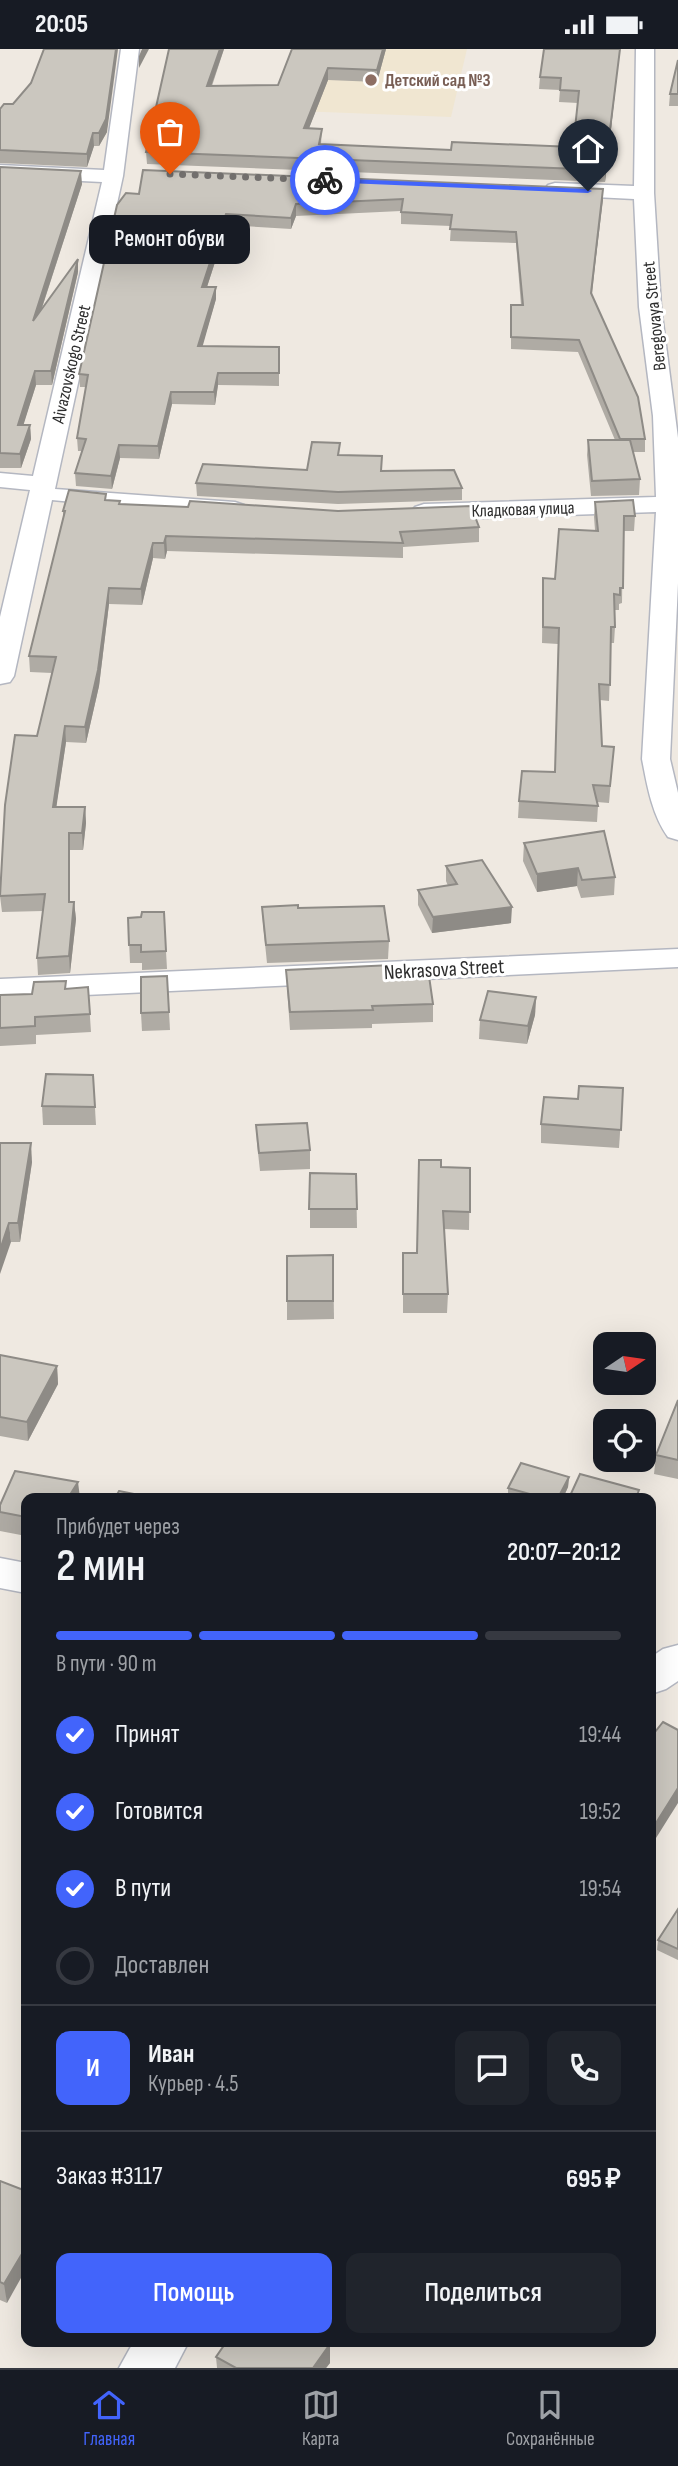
<!DOCTYPE html>
<html lang="ru">
<head>
<meta charset="utf-8">
<style>
  :root { --surface:#171b24; --page:#20242c; --text:#f1f3f6; --muted:#9ea1a6; --line:#363941; --accent:#4264fb }
  body { margin:0; font-family:"Sofia Sans Condensed",sans-serif; background:var(--page); color:var(--text); height:100vh; display:flex; flex-direction:column; font-size:26px; white-space:nowrap }
  * { box-sizing:border-box; margin:0 }
  p { font-size:23px; color:var(--muted) }
  .icon { flex:none; width:38px; height:38px; fill:none; stroke:currentColor; stroke-width:2; stroke-linecap:round; stroke-linejoin:round }
  .map { position:relative; flex:1; overflow:hidden }
  .sheet { position:absolute; left:21px; top:1444px; width:635px; height:854px; display:flex; flex-direction:column; background:var(--surface); border-radius:14px; box-shadow:0 7px 28px #0002 }
  .sheet>* { flex:none }
  .needle { width:46px; rotate:77deg }
  .fabs { position:absolute; left:593px; top:1283px; display:grid; gap:14px }
  .fabs a { display:grid; place-items:center; width:63px; height:63px; border-radius:14px; background:var(--surface); box-shadow:0 7px 28px #0002; font-size:35px }
  .pin { position:absolute; display:grid; place-items:center; width:60px; height:60px; color:#fff; margin:-72px -30px; border-radius:50% 50% 50% 0; rotate:-45deg; box-shadow:0 0 7px #0007 }
  .pin .icon { rotate:45deg }
  .courier { position:absolute; display:grid; place-items:center; width:70px; height:70px; margin:-35px; border:5px solid #4264fb; border-radius:50%; background:#fff; color:#222; box-shadow:0 2px 9px #0007 }
  .bubble { position:absolute; height:49px; border-radius:14px; background:var(--surface); box-shadow:0 7px 28px #0002; font-size:23px; font-weight:600; line-height:49px; text-align:center }
  .head em { font-style:normal; font-weight:600 }
  .head div { display:flex; flex-direction:column-reverse }
  .head { display:flex; align-items:center; justify-content:space-between; height:119px; padding:0 35px }
  h1 { font-size:46px; font-weight:600; line-height:52px }
  .bar { display:grid; grid-template-columns:repeat(4,1fr); gap:10px 7px; align-content:center; height:84px; padding:0 35px }
  .bar i { height:9px; border-radius:5px; background:var(--line) }
  .bar .active { background:var(--accent) }
  .bar p { grid-column:span 4 }
  .line { display:flex; align-items:center; gap:18px; padding:0 35px; border-top:2px solid var(--line) }
  .line div { flex:1 }
  .round { display:grid; place-items:center; flex:none; width:74px; height:74px; border-radius:14px; background:var(--page) }
  ol { padding:0 35px; list-style:none }
  li { display:flex; align-items:center; gap:21px; height:77px }
  li p { margin-inline-start:auto }
  li .icon { padding:7px; border-radius:50%; background:var(--accent); color:#fff; stroke-width:4 }
  li:last-child { color:var(--muted) }
  li i { width:38px; height:38px; border:4px solid var(--line); border-radius:50% }
  .button { display:flex; gap:14px; margin-top:auto; padding:14px 35px }
  .button a { flex:1; height:80px; border-radius:14px; background:var(--accent); color:#fff; font-size:28px; font-weight:600; line-height:80px; text-align:center }
  .button a+a { background:var(--page); color:var(--text) }
  .status { display:flex; justify-content:space-between; align-items:center; height:49px; padding:0 35px; background:var(--surface); direction:ltr }
  .status svg { height:19px; fill:currentColor }
  .dock { display:flex; justify-content:space-around; align-items:center; height:98px; border-top:2px solid var(--line); background:var(--surface); font-size:19px; color:var(--muted) }
  .dock a { display:grid; justify-items:center; gap:4px }
  .dock .active { color:var(--accent) }
  .map>svg:first-child { display:block }
  .education { fill:#f0e6d1 }
  .lines { fill:none; stroke-linecap:round; stroke-linejoin:round }
  .minor-casing { stroke:#b4b7c1; stroke-width:3 }
  .minor { fill:#fff; fill-rule:evenodd }
  .wall { fill:#afaba4 }
  .shaded-wall { fill:#8e8b86 }
  .building { fill:#cbc7bf; stroke:#8e8b86; stroke-width:2 }
  .route { fill:#4264fb }
  .done { stroke:#726f6d; stroke-width:7; stroke-dasharray:0 12.6 }
  .education-dot { fill:#8d6e63; stroke:#fff; stroke-width:2.5 }
  .labels { text-anchor:middle; stroke-width:6; stroke-linejoin:round; paint-order:stroke }
  .far-education-label { font-size:18px; font-weight:bold; fill:#785e54; stroke:#fff; text-anchor:start }
  .far-street-label { font-size:18px; fill:#2e2e2e; stroke:#fff }
  .street-label { font-size:21px; fill:#2e2e2e; stroke:#fff }
</style>
</head>
<body>
<div class="status"><b>20:05</b><svg viewBox="0 0 49 12"><path d="M0 12V9h3v3zM5 12V6h3v6zM10 12V3h3v9zM15 12V0h3v12zM26 1h20v11H26zM47 4h2v5h-2z"/></svg></div>
<div class="map">
<svg width="678" height="2319" viewBox="0 0 678 2319">
  <rect width="100%" height="100%" fill="#efe9e1"/>
  <!-- education -->
  <polygon class="education" points="294,0 467,0 451,68 272,61"/>
  <g class="lines">
    <defs>
      <g id="minor">
        <polygon points="121,0 139,0 123,127 55,440 235,453 244,456 248,461 244,466 235,469 52,451 14,627 10,633 0,635 0,568 30,441 0,438 0,424 33,427 102,133 0,128 0,116 104,121"/>
        <path d="M 636,0 L 654,0 L 654,144 L 661,258 L 678,389 L 678,534 L 670,710 L 678,744 L 678,791 L 668,788 C 652,766 647,736 642,710 L 656,463 L 424,471 L 415,468 L 411,463 L 415,458 L 424,455 L 656,448 L 653,367 L 639,258 L 634,150 L 555,146 L 548,144 L 545,140 L 548,136 L 555,134 L 634,137 Z"/>
        <polygon points="678,900 678,918 0,950 0,930"/>
        <polygon points="0,1509 26,1514 26,1544 0,1539"/>
        <polygon points="678,1596 678,1632 666,1640 651,1645 651,1608 663,1600"/>
        <polygon points="134,2292 189,2292 175,2319 119,2319"/>
      </g>
    </defs>
    <!-- minor casing -->
    <use href="#minor" class="minor-casing"/>
    <!-- minor -->
    <use href="#minor" class="minor"/>
  </g>
  <!-- wall -->
  <g class="wall">
    <polygon points="169,0 224,0 212,37 278,36 386,0 377,33 328,31 309,79 322,80 321,95 451,101 573,98 578,54 559,53 560,41 539,40 540,28 619,8 605,133 147,115 146,103"/>
    <polygon points="678,11 678,57 669,57 670,45"/>
    <polygon points="31,34 107,83 99,97 94,97 87,118 0,114 0,60 13,55"/>
    <polygon points="0,118 82,135 42,259 78,223 52,336 36,336 23,376 30,376 31,390 21,419 0,419"/>
    <polygon points="603,140 592,246 645,390 645,403 633,403 640,430 639,446 591,447 587,406 588,391 615,391 578,303 511,300 511,268 521,256 516,194 450,192 451,177 401,175 401,162 296,167 291,180 227,176 207,238 216,250 202,297 279,298 279,337 218,336 215,356 172,355 159,410 120,409 112,440 76,437 75,424 82,402 78,402 77,389 86,338 80,338 79,325 139,145"/>
    <polygon points="340,406 382,422 462,439 462,451 338,455 197,447 196,434 307,421"/>
    <polygon points="107,451 120,455 479,478 479,493 403,498 403,509 167,502 165,510 153,509 142,556 109,555 99,637 86,694 66,693 56,758 85,758 86,774 83,801 70,801 70,853 74,853 76,870 70,924 38,926 37,909 43,862 2,863 0,847 37,687 52,624 30,623 29,607 63,469 63,462"/>
    <polygon points="595,453 635,467 634,482 623,482 622,554 619,555 619,561 614,561 615,578 614,594 611,594 609,652 600,651 602,697 614,698 609,754 597,753 598,757 597,773 518,769 519,752 555,723 558,595 542,594 543,529 555,530 595,481 594,468"/>
    <polygon points="524,794 615,828 614,846 581,849 577,837 537,843 523,812"/>
    <polygon points="446,817 511,874 432,884 418,856 418,841 448,837 446,832"/>
    <polygon points="262,858 298,859 389,892 388,910 267,914 263,875"/>
    <polygon points="141,868 166,902 167,920 142,921 142,914 130,914 128,869"/>
    <polygon points="286,921 393,928 433,955 433,973 372,975 372,979 290,981 287,939"/>
    <polygon points="88,938 91,983 36,986 36,995 0,997 0,946 32,945 66,940"/>
    <polygon points="536,948 535,966 527,995 479,990 480,971"/>
    <polygon points="169,963 170,981 142,982 141,964"/>
    <polygon points="93,1026 96,1076 43,1076 42,1057"/>
    <polygon points="623,1039 619,1099 541,1094 541,1075"/>
    <polygon points="256,1076 310,1101 310,1120 260,1122 257,1094"/>
    <polygon points="0,1094 32,1113 20,1193 11,1193"/>
    <polygon points="441,1118 470,1119 469,1181 444,1180 448,1245 447,1264 403,1264 403,1204 417,1204"/>
    <polygon points="310,1124 356,1125 357,1179 310,1179"/>
    <polygon points="333,1206 334,1270 287,1271 287,1207"/>
    <polygon points="0,1306 57,1317 58,1335 28,1392 0,1387"/>
    <polygon points="678,1351 678,1430 654,1425 656,1406"/>
    <polygon points="569,1428 568,1438 563,1449 508,1449 508,1439"/>
    <polygon points="26,1449 26,1487 0,1482 0,1456"/>
    <polygon points="678,1860 678,1911 657,1901 658,1891"/>
    <polygon points="0,2132 7,2254 0,2251"/>
    <polygon points="330,2295 330,2314 326,2319 217,2319 216,2308"/>
  </g>
  <!-- shaded-wall -->
  <g class="shaded-wall">
    <polygon points="116,0 118,0 107,83 99,97 99,84"/>
    <polygon points="142,0 149,0 139,19 139,7"/>
    <polygon points="220,0 224,0 207,49 207,37"/>
    <polygon points="383,0 386,0 377,33 377,21"/>
    <polygon points="620,0 619,8 605,133 605,121"/>
    <polygon points="328,19 328,31 304,92 304,79"/>
    <polygon points="93,84 94,97 87,118 87,105"/>
    <polygon points="81,122 82,135 33,286 33,272"/>
    <polygon points="603,140 603,151 590,256 591,244"/>
    <polygon points="296,155 296,167 291,180 291,169"/>
    <polygon points="226,165 227,176 203,250 202,238"/>
    <polygon points="78,210 78,223 52,336 51,322"/>
    <polygon points="216,238 216,250 199,310 198,297"/>
    <polygon points="35,322 36,336 19,390 18,376"/>
    <polygon points="218,324 218,336 215,356 214,343"/>
    <polygon points="171,343 172,355 159,410 158,397"/>
    <polygon points="30,376 31,390 21,419 20,405"/>
    <polygon points="119,396 120,409 112,440 111,427"/>
    <polygon points="166,487 167,502 165,510 164,494"/>
    <polygon points="153,494 153,509 142,556 141,540"/>
    <polygon points="109,539 109,555 99,637 86,694 85,678"/>
    <polygon points="65,677 66,693 54,774 53,758"/>
    <polygon points="85,758 86,774 83,801 82,784"/>
    <polygon points="69,784 70,801 70,870 69,853"/>
    <polygon points="578,819 577,837 537,843 537,825"/>
    <polygon points="74,853 76,870 70,924 69,907"/>
    <polygon points="512,858 511,874 432,884 433,868"/>
    <polygon points="536,948 535,966 527,995 528,977"/>
    <polygon points="31,1094 32,1113 20,1193 18,1174"/>
    <polygon points="9,1174 11,1193 0,1225 0,1201"/>
    <polygon points="57,1317 58,1335 28,1392 27,1373"/>
    <polygon points="569,1428 568,1438 563,1449 558,1449"/>
    <polygon points="78,1433 80,1449 68,1449"/>
    <polygon points="678,1739 678,1754 651,1797 651,1782"/>
    <polygon points="26,2198 26,2220 7,2254 4,2235"/>
    <polygon points="330,2295 330,2314 326,2319 313,2319"/>
  </g>
  <!-- building -->
  <g class="building">
    <polygon points="44,0 116,0 106,70 99,84 93,84 87,105 0,101 0,60 4,55 13,55 31,34"/>
    <polygon points="169,0 220,0 207,37 278,36 292,0 383,0 377,21 328,19 304,79 322,80 319,95 451,101 452,93 573,98 579,42 560,41 561,29 540,28 544,0 620,0 605,121 146,103"/>
    <polygon points="678,11 678,45 670,45"/>
    <polygon points="0,118 81,122 33,272 78,210 51,322 35,322 18,376 30,376 20,405 0,404"/>
    <polygon points="143,121 603,140 591,244 638,348 645,390 620,390 579,291 511,288 511,256 523,256 516,183 450,180 452,166 401,163 403,150 296,155 291,169 226,165 202,238 216,238 198,297 279,298 279,324 218,324 214,343 171,343 158,397 119,396 111,427 75,424 86,390 77,389 88,326 79,325 117,156 126,144 139,145"/>
    <polygon points="588,391 630,391 640,430 592,432"/>
    <polygon points="312,393 340,394 338,406 382,407 381,422 454,421 462,439 338,443 196,434 203,415 307,421"/>
    <polygon points="69,441 106,445 105,451 120,452 119,455 188,458 190,452 338,462 471,457 479,478 400,483 403,494 166,487 164,494 153,494 141,540 109,539 98,621 85,678 65,677 53,758 85,758 82,784 69,784 69,853 74,853 69,907 37,909 45,845 0,847 5,756 15,686 37,687 56,608 29,607 65,462 63,462"/>
    <polygon points="633,451 635,467 624,467 623,539 620,539 620,546 614,545 615,578 611,578 610,636 599,635 602,697 614,698 610,737 593,736 598,757 519,752 522,722 555,723 559,579 543,578 543,529 555,530 559,480 598,482 595,453"/>
    <polygon points="604,782 615,828 582,831 578,819 537,825 524,794"/>
    <polygon points="482,811 512,858 433,868 418,841 457,835 446,817"/>
    <polygon points="298,856 298,859 384,857 389,892 266,896 262,858"/>
    <polygon points="142,863 164,863 166,902 141,903 141,896 129,896 128,869 141,868"/>
    <polygon points="392,916 393,928 429,927 433,955 372,957 373,961 290,963 286,921"/>
    <polygon points="167,927 169,963 141,964 141,928"/>
    <polygon points="66,932 65,940 88,938 90,965 35,968 35,977 0,979 0,946 32,945 34,933"/>
    <polygon points="488,942 536,948 528,977 480,971"/>
    <polygon points="46,1025 93,1026 95,1058 42,1057"/>
    <polygon points="579,1037 623,1039 621,1081 541,1075 544,1048 578,1050"/>
    <polygon points="307,1074 310,1101 259,1104 256,1076"/>
    <polygon points="0,1094 31,1094 18,1174 9,1174 0,1201"/>
    <polygon points="419,1111 441,1111 441,1118 470,1119 470,1163 443,1162 448,1245 403,1245 403,1204 417,1204"/>
    <polygon points="310,1124 356,1125 357,1160 309,1160"/>
    <polygon points="333,1206 333,1252 287,1252 287,1207"/>
    <polygon points="0,1306 57,1317 27,1373 0,1368"/>
    <polygon points="678,1351 678,1411 656,1406"/>
    <polygon points="521,1414 569,1428 558,1449 544,1449 508,1439"/>
    <polygon points="15,1422 78,1433 68,1449 26,1449 26,1468 0,1463 0,1456"/>
    <polygon points="580,1425 639,1441 636,1449 569,1449"/>
    <polygon points="119,1442 154,1449 115,1449"/>
    <polygon points="253,1446 272,1449 252,1449"/>
    <polygon points="663,1673 678,1681 678,1739 651,1782 651,1688"/>
    <polygon points="678,1860 678,1900 658,1891"/>
    <polygon points="0,2132 26,2142 26,2198 4,2235 0,2233"/>
    <polygon points="227,2292 326,2292 330,2295 313,2319 236,2319 216,2308"/>
  </g>
  <!-- route -->
  <polygon class="route" points="325,129 588,140 592,142 588,144 322,133"/>
  <g class="lines">
    <!-- done -->
    <polyline class="done" points="170,125 325,131"/>
  </g>
  <!-- markers -->
  <circle class="education-dot" cx="371" cy="31" r="7"/>
  <g class="labels">
    <!-- far-education labels -->
    <g class="far-education-label">
      <text x="385" y="37">Детский сад №3</text>
    </g>
    <!-- far-street labels -->
    <g class="far-street-label">
      <text transform="translate(654 267) rotate(-96)" y="6">Beregovaya Street</text>
      <text transform="translate(71 315) rotate(-77)" y="6">Aivazovskogo Street</text>
      <text transform="translate(523 460) rotate(-2)" y="6">Кладковая улица</text>
    </g>
    <!-- street labels -->
    <g class="street-label">
      <text transform="translate(444 920) rotate(-3)" y="7">Nekrasova Street</text>
    </g>
  </g>
</svg>
<div class="fabs">
<a><svg class="needle" viewBox="-14 -14 28 28"><path d="M0-13l5 13h-10z" fill="#e53935"/><path d="M0 13l5-13h-10z" fill="#9ea1a6"/></svg></a>
<a><svg class="icon" aria-label="locate" viewBox="0 0 24 24"><circle cx="12" cy="12" r="6"/><path d="M12 2v4M12 18v4M2 12h4M18 12h4"/></svg></a>
</div>
<div class="pin" style="left:170px;top:125px;background:#ea580c"><svg class="icon" aria-label="bag" viewBox="0 0 24 24"><path d="M5 8h14l-1 12H6zM9 8a3 3 0 0 1 6 0"/></svg></div>
<div class="pin" style="left:588px;top:142px;background:#1f2937"><svg class="icon" aria-label="home" viewBox="0 0 24 24"><path d="M3 11l9-7 9 7M6 9v11h12V9"/></svg></div>
<div class="courier" style="left:325px;top:131px"><svg class="icon" aria-label="bike" viewBox="0 0 24 24"><circle cx="6" cy="16" r="4"/><circle cx="18" cy="16" r="4"/><path d="M6 16l4-8h5l3 8M10 8l3 8H6M13 5h3"/></svg></div>
<div class="bubble" style="left:89px;top:166px;width:161px">Ремонт обуви</div>
<section class="sheet">
<div class="head"><div><h1>2 мин</h1><p>Прибудет через</p></div><em>20:07–20:12</em></div>
<div class="bar"><i class="active"></i><i class="active"></i><i class="active"></i><i></i><p>В пути · 90 m</p></div>
<ol>
<li><svg class="icon" aria-label="check" viewBox="0 0 24 24"><path d="M5 12l5 5 9-10"/></svg>Принят<p>19:44</p></li>
<li><svg class="icon" aria-label="check" viewBox="0 0 24 24"><path d="M5 12l5 5 9-10"/></svg>Готовится<p>19:52</p></li>
<li><svg class="icon" aria-label="check" viewBox="0 0 24 24"><path d="M5 12l5 5 9-10"/></svg>В пути<p>19:54</p></li>
<li><i></i>Доставлен</li>
</ol>
<div class="line" style="height:126px"><b class="round" style="background:var(--accent);color:#fff">И</b><div><b>Иван</b><p>Курьер · 4.5</p></div><a class="round"><svg class="icon" aria-label="chat" viewBox="0 0 24 24"><path d="M4 5h16v11H9l-5 4z"/></svg></a><a class="round"><svg class="icon" aria-label="phone" viewBox="0 0 24 24"><path d="M5 4h4l2 5-3 2q2 4 5 5l2-3 5 2v4C11 20 4 13 5 4z"/></svg></a></div>
<div class="line" style="height:91px"><div>Заказ #3117</div><b>695 ₽</b></div>
<div class="button"><a>Помощь</a><a>Поделиться</a></div>
</section>
</div>
<nav class="dock">
<a class="active"><svg class="icon" aria-label="home" viewBox="0 0 24 24"><path d="M3 11l9-7 9 7M6 9v11h12V9"/></svg>Главная</a>
<a><svg class="icon" aria-label="map" viewBox="0 0 24 24"><path d="M3 6l6-2 6 2 6-2v14l-6 2-6-2-6 2zM9 4v14M15 6v14"/></svg>Карта</a>
<a><svg class="icon" aria-label="saved" viewBox="0 0 24 24"><path d="M7 4h10v16l-5-4-5 4z"/></svg>Сохранённые</a>
</nav>
</body>
</html>
